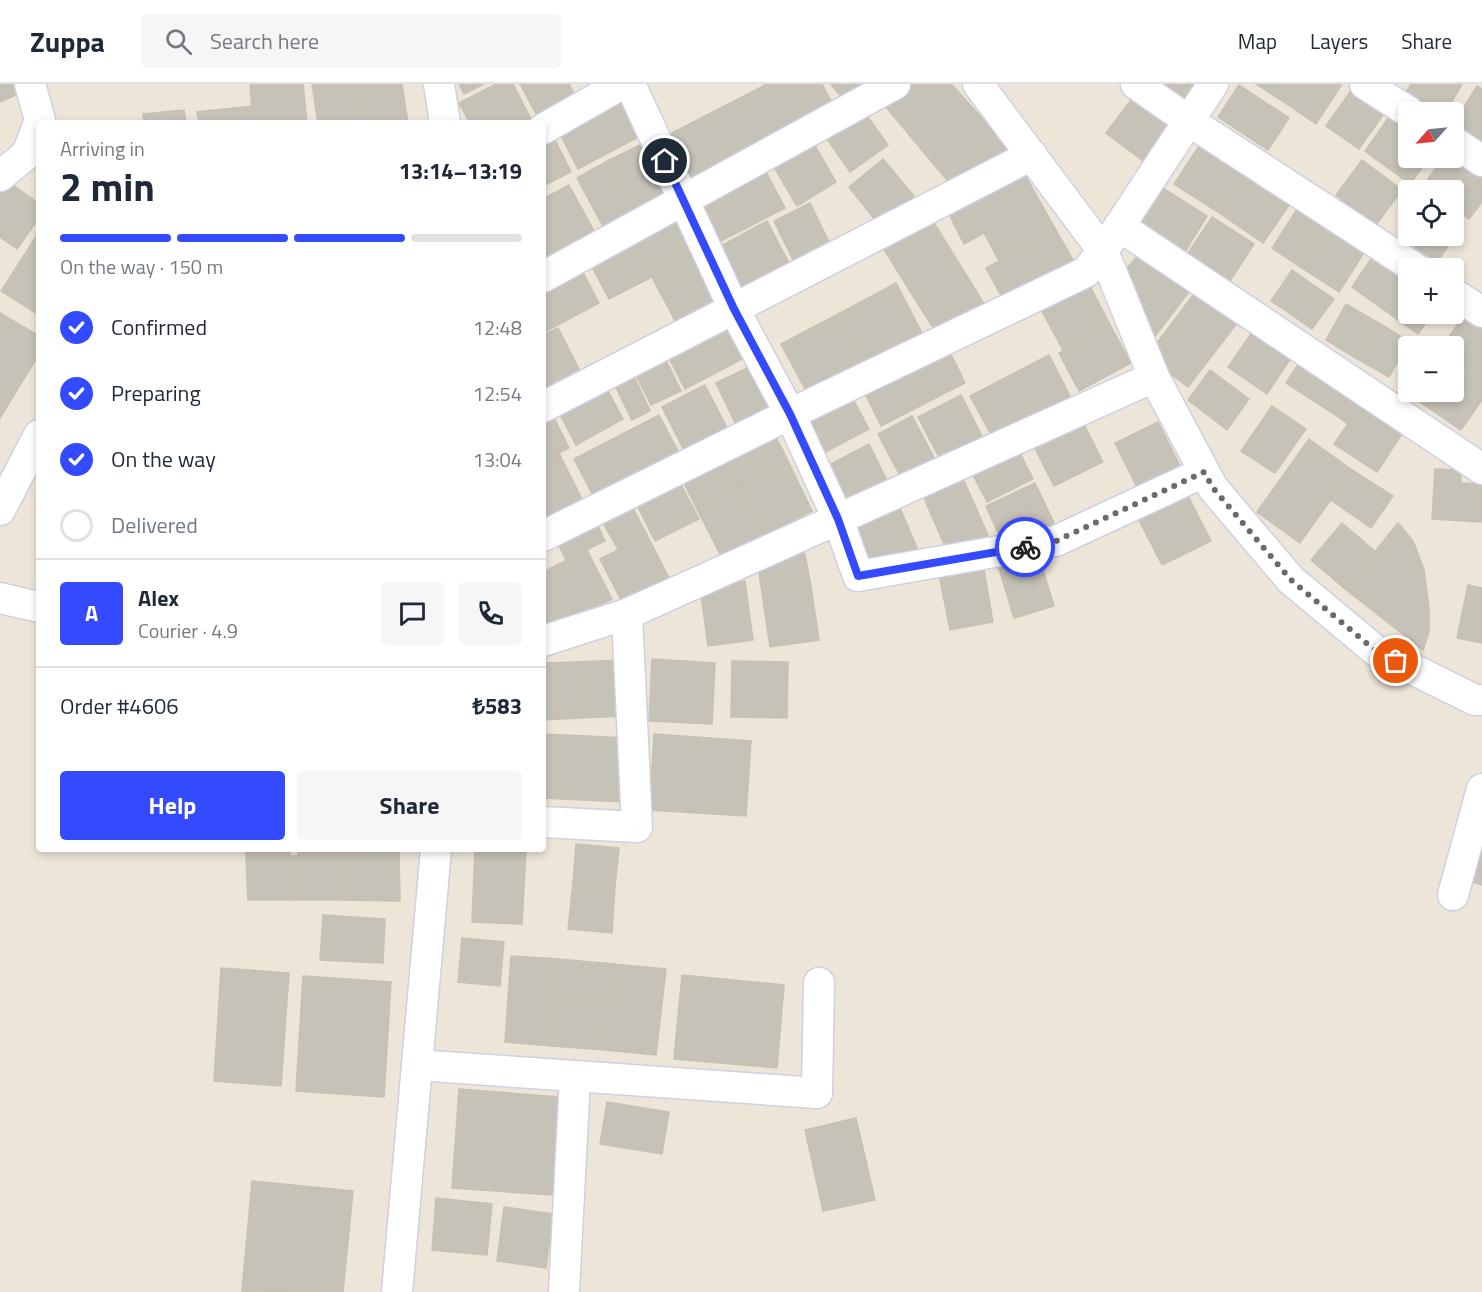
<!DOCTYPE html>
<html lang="en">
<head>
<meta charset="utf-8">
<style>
  :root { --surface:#fff; --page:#f6f6f7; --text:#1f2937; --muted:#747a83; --line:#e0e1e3; --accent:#334aff }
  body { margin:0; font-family:"Titillium Web",sans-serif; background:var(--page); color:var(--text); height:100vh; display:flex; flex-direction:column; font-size:22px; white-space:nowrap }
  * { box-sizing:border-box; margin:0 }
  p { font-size:20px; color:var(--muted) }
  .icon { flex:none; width:33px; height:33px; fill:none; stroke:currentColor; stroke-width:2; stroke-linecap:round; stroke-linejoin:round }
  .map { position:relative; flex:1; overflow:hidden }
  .details { position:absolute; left:36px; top:36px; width:510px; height:732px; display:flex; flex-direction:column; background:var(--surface); border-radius:6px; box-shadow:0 3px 9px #0003 }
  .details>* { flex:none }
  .needle { width:39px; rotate:243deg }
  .controls { position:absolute; left:1398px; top:18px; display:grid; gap:12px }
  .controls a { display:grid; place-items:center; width:66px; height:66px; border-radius:6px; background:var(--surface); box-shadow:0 3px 9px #0003; font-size:30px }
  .pin { position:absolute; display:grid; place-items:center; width:51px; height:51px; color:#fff; margin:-26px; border:3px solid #fff; border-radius:50%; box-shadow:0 2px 6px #0007 }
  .courier { position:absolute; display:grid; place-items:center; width:60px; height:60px; margin:-30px; border:4px solid #334aff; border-radius:50%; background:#fff; color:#222; box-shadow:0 2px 8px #0007 }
  .headline em { font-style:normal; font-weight:700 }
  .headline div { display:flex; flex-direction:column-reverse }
  .headline { display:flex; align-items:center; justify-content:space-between; height:102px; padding:0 24px }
  h1 { font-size:39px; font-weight:700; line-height:45px }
  .bar { display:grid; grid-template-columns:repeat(4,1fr); gap:9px 6px; align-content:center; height:72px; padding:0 24px }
  .bar i { height:8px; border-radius:4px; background:var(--line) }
  .bar .active { background:var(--accent) }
  .bar p { grid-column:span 4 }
  .line { display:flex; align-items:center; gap:15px; padding:0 24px; border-top:2px solid var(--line) }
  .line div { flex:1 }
  .round { display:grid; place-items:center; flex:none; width:63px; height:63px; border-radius:6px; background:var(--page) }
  ol { padding:0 24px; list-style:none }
  li { display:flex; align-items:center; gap:18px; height:66px }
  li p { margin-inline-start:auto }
  li .icon { padding:6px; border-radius:50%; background:var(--accent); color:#fff; stroke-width:4 }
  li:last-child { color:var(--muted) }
  li i { width:33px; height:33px; border:3px solid var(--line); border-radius:50% }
  .cta { display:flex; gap:12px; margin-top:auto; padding:12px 24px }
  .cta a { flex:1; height:69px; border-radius:6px; background:var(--accent); color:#fff; font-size:24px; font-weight:700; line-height:69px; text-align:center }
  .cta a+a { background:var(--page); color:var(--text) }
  header { display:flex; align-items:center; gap:36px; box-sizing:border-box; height:84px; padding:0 30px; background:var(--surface); border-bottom:2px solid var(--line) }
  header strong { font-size:28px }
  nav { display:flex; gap:33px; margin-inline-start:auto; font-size:21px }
  .search { width:420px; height:54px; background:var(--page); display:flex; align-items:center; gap:15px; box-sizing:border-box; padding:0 21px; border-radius:6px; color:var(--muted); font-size:22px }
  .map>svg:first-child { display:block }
  .building { fill:#c7c2b8; stroke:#c7c1b2; stroke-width:1.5 }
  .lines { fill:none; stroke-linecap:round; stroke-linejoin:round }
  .street-casing { stroke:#ced0e3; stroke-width:33 }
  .street { stroke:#fff; stroke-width:30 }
  .done { stroke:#6d6a66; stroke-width:6; stroke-dasharray:0 10.8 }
  .route { stroke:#334aff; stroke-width:8 }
</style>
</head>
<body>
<header>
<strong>Zuppa</strong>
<div class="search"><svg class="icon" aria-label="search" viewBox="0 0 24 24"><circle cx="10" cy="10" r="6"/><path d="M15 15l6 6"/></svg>Search here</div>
<nav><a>Map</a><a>Layers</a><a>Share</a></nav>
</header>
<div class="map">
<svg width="1482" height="1208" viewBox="0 0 1482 1208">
  <rect width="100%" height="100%" fill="#ece5d8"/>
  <!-- building -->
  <g class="building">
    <polygon points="0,0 16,0 21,9 0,18"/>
    <polygon points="250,0 303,0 307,39 253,39"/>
    <polygon points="312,0 354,0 360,39 318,39"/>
    <polygon points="354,0 402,0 408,39 360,39"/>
    <polygon points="459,0 484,0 464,10"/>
    <polygon points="496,0 513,0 532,37 528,39 470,39 459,19"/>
    <polygon points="520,0 569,0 578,17 540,37"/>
    <polygon points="767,0 822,0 836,27 690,102 664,53"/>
    <polygon points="831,0 880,0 847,20"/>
    <polygon points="906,0 951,0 1014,69 952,102 880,16"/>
    <polygon points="1158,0 1202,0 1186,21"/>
    <polygon points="1256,0 1300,0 1287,20"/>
    <polygon points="1300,0 1342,0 1316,40 1287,20"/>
    <polygon points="1411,0 1462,0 1446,28 1437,28 1405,10"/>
    <polygon points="1239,1 1289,34 1268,66 1218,33"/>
    <polygon points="1355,1 1388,24 1359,65 1326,42"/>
    <polygon points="1477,2 1482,5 1482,62 1454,43 1454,39"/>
    <polygon points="623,10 644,50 578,85 557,44"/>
    <polygon points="1135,11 1175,41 1146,79 1106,49"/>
    <polygon points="252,22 253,39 199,39 197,28"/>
    <polygon points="862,25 888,61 850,88 825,52"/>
    <polygon points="184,26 186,39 144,39 143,30"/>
    <polygon points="1394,26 1408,36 1408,74 1429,74 1410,100 1365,67"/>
    <polygon points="551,48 571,88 543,102 543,52"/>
    <polygon points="811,55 836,98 797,122 771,78"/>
    <polygon points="1203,56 1249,87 1221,130 1174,100"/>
    <polygon points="648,57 674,107 636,127 609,76"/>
    <polygon points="1443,74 1454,74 1482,88 1482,118 1469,135 1454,124 1454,106 1429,106 1423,102"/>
    <polygon points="883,75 914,112 879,141 849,103"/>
    <polygon points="609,76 636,127 604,144 577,94"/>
    <polygon points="1362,76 1402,106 1376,141 1336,111"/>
    <polygon points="1020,81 1030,100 954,140 945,121"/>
    <polygon points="765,86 785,124 717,159 698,120"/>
    <polygon points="1249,87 1292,117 1263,159 1221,130"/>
    <polygon points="5,95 39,120 39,134 17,165 0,153 0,102"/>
    <polygon points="1030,100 1056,146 999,177 984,149 964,160 954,140"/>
    <polygon points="569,101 596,151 549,176 543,164 543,115"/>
    <polygon points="1161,103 1207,132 1185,168 1138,139"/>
    <polygon points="810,119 832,164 796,182 774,137"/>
    <polygon points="1299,122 1327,139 1313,159 1287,141"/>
    <polygon points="678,126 700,167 660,189 638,148"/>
    <polygon points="928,129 986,223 938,252 880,159"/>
    <polygon points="1212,133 1254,160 1230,197 1188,169"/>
    <polygon points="767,137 791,183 742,209 719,163"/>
    <polygon points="1454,137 1462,142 1437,178 1400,152 1408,140 1408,152 1454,152"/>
    <polygon points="1327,139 1367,164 1339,208 1299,182"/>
    <polygon points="1287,141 1313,159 1299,182 1272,164"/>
    <polygon points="1056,146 1073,176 1003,215 986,184"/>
    <polygon points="638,148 660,189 609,215 588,175"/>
    <polygon points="37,151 39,152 39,231 1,207"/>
    <polygon points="1143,165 1191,205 1152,256 1125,187"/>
    <polygon points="700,167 728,221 704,233 677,180"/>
    <polygon points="1371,175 1408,201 1408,230 1432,230 1418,250 1352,203"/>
    <polygon points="578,179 599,219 554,243 543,222 543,197"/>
    <polygon points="677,180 704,233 680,246 652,193"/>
    <polygon points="1292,186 1309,198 1288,228 1271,217"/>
    <polygon points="1086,194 1110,241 1063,266 1038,220"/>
    <polygon points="1309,198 1334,215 1312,245 1288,228"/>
    <polygon points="896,199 922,249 866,279 840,229"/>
    <polygon points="1197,206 1238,238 1188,303 1147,272"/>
    <polygon points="1346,220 1375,237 1354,273 1326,256"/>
    <polygon points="543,222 554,243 543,248"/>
    <polygon points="1466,227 1482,238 1482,300 1454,281 1454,262 1443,262"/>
    <polygon points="0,229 39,252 39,270 0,334"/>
    <polygon points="840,229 866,279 808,310 781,260"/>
    <polygon points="729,235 748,272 685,305 666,268"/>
    <polygon points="1375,237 1409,257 1389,293 1354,273"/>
    <polygon points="1110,241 1131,279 1079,307 1059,269"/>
    <polygon points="558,244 582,291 543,312 543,251"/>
    <polygon points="1255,244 1293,271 1267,310 1228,283"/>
    <polygon points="945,258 965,299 920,322 900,281"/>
    <polygon points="663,270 681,307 651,321 633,285"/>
    <polygon points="1049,271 1071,314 993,354 970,312"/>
    <polygon points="1301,276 1351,311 1337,332 1286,299"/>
    <polygon points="753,281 776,326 738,345 716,299"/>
    <polygon points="900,281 920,322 881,342 861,301"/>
    <polygon points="1454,281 1482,300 1482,316 1461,346 1420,318 1427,308 1454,308"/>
    <polygon points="631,286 650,327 632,336 612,295"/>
    <polygon points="1210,286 1226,298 1204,328 1188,316"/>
    <polygon points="603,298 623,335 576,361 556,323"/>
    <polygon points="1226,298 1249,315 1227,346 1204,328"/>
    <polygon points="705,301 729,348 686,370 662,323"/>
    <polygon points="849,308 869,345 820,371 800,334"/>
    <polygon points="961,311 984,356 941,377 918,333"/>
    <polygon points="1351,311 1404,347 1377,388 1334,360 1348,340 1337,332"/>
    <polygon points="1272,322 1306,345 1275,389 1241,367"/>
    <polygon points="550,326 569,364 543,377 543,329"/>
    <polygon points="659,331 680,371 595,415 574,375"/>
    <polygon points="912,332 937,379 903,397 878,350"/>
    <polygon points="1081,334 1103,378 1054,402 1032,358"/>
    <polygon points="1158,338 1183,388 1140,409 1115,359"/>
    <polygon points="770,341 788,377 740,401 722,365"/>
    <polygon points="1309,355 1352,386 1300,459 1257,428"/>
    <polygon points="869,360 890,403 850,423 829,381"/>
    <polygon points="1016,361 1033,395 987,418 970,385"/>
    <polygon points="722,365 740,401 696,423 678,387"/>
    <polygon points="559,369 585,421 543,438 543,377"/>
    <polygon points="788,377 812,427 764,451 740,401"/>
    <polygon points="1435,385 1461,386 1461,399 1482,400 1482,438 1432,435"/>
    <polygon points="1352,386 1393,412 1371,444 1331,416"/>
    <polygon points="961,390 988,451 948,469 921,407"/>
    <polygon points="677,393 699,435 655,457 634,415"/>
    <polygon points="1035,399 1054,439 1004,462 986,422"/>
    <polygon points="740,401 764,451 721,472 696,423"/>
    <polygon points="1187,410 1211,457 1162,481 1138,434"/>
    <polygon points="896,415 918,466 865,488 844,437"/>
    <polygon points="629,417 647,451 618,465 600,433"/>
    <polygon points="594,434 605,457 566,476 555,453"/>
    <polygon points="1342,439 1376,468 1345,505 1311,476"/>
    <polygon points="1398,439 1413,457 1424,486 1429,524 1429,548 1423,566 1345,505"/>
    <polygon points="647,451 669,494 622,518 600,475"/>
    <polygon points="803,460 811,502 762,509 757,476"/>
    <polygon points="587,466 612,515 545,549 543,545 543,488"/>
    <polygon points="1038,469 1054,522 1014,534 998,481"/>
    <polygon points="983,481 993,538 950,546 939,490"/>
    <polygon points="745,497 753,556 708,562 700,503"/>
    <polygon points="1468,501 1482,504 1482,559 1457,554"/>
    <polygon points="811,502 819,556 770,563 762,509"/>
    <polygon points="652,575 715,579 712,640 649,637"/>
    <polygon points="621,576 624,632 579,634 577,578"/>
    <polygon points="732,577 788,578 787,634 731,633"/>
    <polygon points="577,578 579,634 543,636 543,579"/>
    <polygon points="543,650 627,654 624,718 543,714"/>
    <polygon points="654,650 751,657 746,732 649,726"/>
    <polygon points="1482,749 1482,801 1467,796"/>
    <polygon points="576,760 619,764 615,803 573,799"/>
    <polygon points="246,765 290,765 290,772 246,773"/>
    <polygon points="298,765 398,765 399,768 298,771"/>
    <polygon points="475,765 526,767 522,840 472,838"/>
    <polygon points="399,768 400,817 342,816 342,770"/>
    <polygon points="342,770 342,816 291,816 290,772"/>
    <polygon points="290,772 291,816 248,816 246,773"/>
    <polygon points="573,799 615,803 612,849 568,845"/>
    <polygon points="323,831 385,835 383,879 320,876"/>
    <polygon points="462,854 504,858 500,902 458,898"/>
    <polygon points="511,872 558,875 552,962 505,958"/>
    <polygon points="558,875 613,880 609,915 556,910"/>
    <polygon points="613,880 666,885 656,971 605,966"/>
    <polygon points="221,884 289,889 281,1002 214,997"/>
    <polygon points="682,891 784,901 777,984 674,975"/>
    <polygon points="303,892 391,898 384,1013 296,1007"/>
    <polygon points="556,910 609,915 605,966 552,962"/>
    <polygon points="459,1005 560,1013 552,1111 452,1104"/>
    <polygon points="607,1018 669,1028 662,1070 600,1060"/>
    <polygon points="856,1034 875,1116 823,1127 805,1046"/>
    <polygon points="252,1097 353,1107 343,1208 242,1207"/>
    <polygon points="436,1114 492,1120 487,1171 432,1166"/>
    <polygon points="504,1123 553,1130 546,1184 497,1177"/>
  </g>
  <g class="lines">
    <defs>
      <g id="street">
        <polyline points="439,0 445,39"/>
        <polyline points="630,0 734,225 790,330 838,435 858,492 1056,457 1204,388"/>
        <polyline points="978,0 1103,167 1154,293 1213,404 1291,496 1376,567 1475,616 1482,616"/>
        <polyline points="1136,0 1189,37 1415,184"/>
        <polyline points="1365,0 1409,28"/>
        <polyline points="543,45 622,0"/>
        <polyline points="1454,58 1482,77"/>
        <polyline points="0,92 27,70 40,36 30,0"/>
        <polyline points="1119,142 1482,385"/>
        <polyline points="543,193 895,0"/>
        <polyline points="1454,210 1482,228"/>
        <polyline points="543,323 1032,71"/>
        <polyline points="0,426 39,351"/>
        <polyline points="543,452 790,330 1086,188 1103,167 1213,0"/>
        <polyline points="0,514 39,523"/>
        <polyline points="543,557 627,530 1154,293"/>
        <polyline points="543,738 637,743 627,530"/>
        <polyline points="1453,811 1482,705"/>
        <polyline points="417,981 817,1009 819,899"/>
        <polyline points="397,1208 436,765"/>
        <polyline points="564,1208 575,993"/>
      </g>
    </defs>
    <!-- street casing -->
    <use href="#street" class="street-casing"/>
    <!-- street -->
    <use href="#street" class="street"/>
  </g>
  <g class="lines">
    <!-- done -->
    <polyline class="done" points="1025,463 1056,457 1204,388 1213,404 1291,496 1376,567 1396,577"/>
    <!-- route -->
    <polyline class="route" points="665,77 734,225 790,330 838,435 858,492 1025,463"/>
  </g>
</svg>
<div class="controls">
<a><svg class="needle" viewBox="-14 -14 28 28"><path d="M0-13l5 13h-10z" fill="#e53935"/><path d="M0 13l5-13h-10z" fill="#747a83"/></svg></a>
<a><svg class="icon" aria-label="locate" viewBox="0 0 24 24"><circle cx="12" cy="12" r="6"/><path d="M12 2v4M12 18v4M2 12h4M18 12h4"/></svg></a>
<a>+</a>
<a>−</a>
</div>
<div class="pin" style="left:1396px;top:577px;background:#ea580c"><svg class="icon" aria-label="bag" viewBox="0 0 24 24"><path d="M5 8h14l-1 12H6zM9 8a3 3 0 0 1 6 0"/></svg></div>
<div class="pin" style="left:665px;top:77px;background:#1f2937"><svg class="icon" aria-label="home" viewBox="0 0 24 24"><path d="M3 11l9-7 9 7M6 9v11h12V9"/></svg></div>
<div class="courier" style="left:1025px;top:463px"><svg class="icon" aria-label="bike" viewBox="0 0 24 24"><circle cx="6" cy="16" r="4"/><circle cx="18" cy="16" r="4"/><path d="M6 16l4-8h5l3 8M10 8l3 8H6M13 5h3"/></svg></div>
<section class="details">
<div class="headline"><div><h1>2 min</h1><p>Arriving in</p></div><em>13:14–13:19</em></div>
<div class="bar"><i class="active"></i><i class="active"></i><i class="active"></i><i></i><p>On the way · 150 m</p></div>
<ol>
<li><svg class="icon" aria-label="check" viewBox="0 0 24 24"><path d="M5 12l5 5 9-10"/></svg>Confirmed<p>12:48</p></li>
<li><svg class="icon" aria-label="check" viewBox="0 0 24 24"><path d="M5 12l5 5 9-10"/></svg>Preparing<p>12:54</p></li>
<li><svg class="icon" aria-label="check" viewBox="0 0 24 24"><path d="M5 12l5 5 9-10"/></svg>On the way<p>13:04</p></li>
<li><i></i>Delivered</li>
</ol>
<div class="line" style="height:108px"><b class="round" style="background:var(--accent);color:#fff">A</b><div><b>Alex</b><p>Courier · 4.9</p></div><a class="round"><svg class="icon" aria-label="chat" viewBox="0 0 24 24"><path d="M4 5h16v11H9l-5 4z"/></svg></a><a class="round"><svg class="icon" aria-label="phone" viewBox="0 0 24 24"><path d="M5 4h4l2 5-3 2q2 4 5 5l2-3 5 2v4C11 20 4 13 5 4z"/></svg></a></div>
<div class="line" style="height:78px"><div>Order #4606</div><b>₺583</b></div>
<div class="cta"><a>Help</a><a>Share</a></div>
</section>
</div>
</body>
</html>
